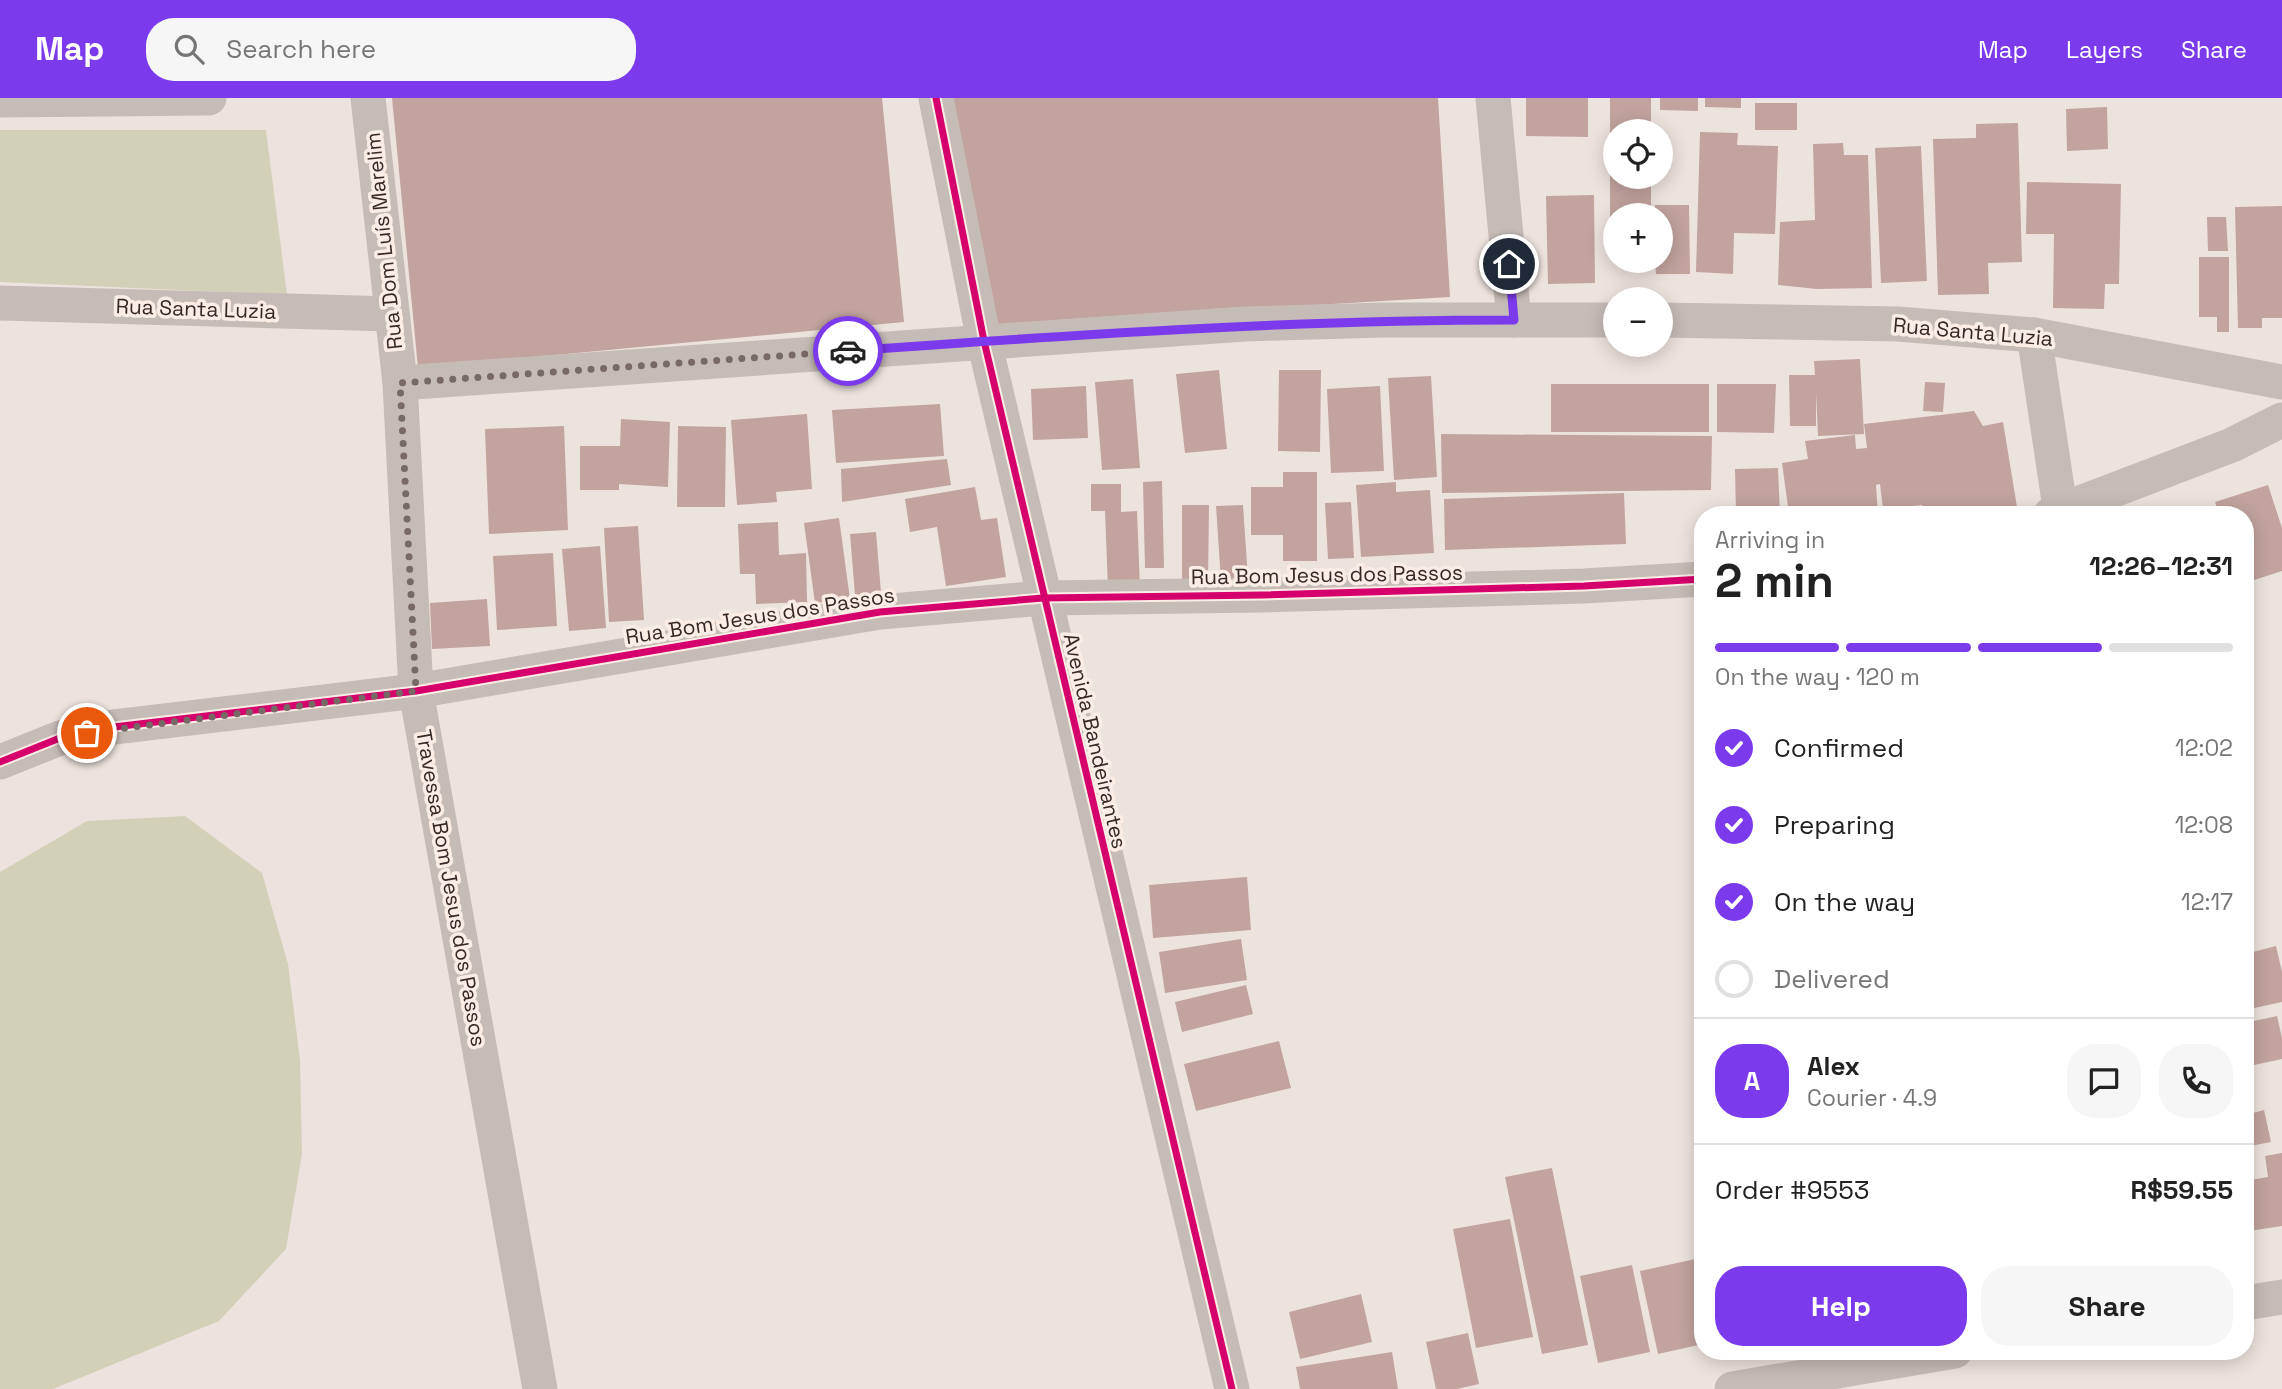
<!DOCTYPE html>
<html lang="en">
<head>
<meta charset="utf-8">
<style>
  :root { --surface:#fff; --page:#f6f6f6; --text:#222; --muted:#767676; --line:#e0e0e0; --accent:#7c3aed }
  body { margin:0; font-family:"Space Grotesk",sans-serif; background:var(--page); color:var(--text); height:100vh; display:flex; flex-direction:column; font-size:26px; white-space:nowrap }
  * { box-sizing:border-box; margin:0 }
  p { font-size:23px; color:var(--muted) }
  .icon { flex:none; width:38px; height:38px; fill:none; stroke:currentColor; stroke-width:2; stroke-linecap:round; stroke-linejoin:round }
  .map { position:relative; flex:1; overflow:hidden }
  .details { position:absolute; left:1694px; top:408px; width:560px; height:854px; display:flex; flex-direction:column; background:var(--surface); border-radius:28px; box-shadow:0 4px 18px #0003 }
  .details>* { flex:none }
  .tools { position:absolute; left:1603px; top:21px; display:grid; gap:14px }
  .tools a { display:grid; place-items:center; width:70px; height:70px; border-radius:50%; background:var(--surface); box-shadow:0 4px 18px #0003; font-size:35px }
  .pin { position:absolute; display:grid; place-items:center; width:60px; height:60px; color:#fff; margin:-30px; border:4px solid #fff; border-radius:50%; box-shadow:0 2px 7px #0007 }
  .courier { position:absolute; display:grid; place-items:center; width:70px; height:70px; margin:-35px; border:5px solid #7c3aed; border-radius:50%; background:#fff; color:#222; box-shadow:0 2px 9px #0007 }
  .overview em { font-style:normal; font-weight:700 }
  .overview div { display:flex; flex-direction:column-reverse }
  .overview { display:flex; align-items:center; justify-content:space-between; height:119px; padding:0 21px }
  h1 { font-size:46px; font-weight:700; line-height:52px }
  .bar { display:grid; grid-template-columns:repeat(4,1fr); gap:10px 7px; align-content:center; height:84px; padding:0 21px }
  .bar i { height:9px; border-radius:5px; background:var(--line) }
  .bar .selected { background:var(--accent) }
  .bar p { grid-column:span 4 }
  .line { display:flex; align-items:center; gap:18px; padding:0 21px; border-top:2px solid var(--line) }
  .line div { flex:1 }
  .round { display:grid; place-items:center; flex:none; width:74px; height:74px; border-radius:28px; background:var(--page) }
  ol { padding:0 21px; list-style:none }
  li { display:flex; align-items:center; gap:21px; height:77px }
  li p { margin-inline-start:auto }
  li .icon { padding:7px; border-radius:50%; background:var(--accent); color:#fff; stroke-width:4 }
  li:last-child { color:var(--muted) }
  li i { width:38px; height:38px; border:4px solid var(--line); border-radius:50% }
  .cta { display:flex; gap:14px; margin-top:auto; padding:14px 21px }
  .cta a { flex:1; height:80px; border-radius:28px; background:var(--accent); color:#fff; font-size:28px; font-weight:700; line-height:80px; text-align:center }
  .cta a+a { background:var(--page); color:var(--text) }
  header { display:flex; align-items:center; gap:42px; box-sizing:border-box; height:98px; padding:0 35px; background:var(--accent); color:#fff }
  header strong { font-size:33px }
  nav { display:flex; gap:38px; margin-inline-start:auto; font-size:24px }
  .search { width:490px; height:63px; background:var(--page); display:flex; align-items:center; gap:18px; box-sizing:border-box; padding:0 24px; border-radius:28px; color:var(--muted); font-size:26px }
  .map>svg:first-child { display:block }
  .green { fill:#d2d1b7 }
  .building { fill:#c2a39e }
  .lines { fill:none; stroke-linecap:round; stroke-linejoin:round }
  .street { stroke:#c6bcb7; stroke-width:35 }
  .cycleway-casing { stroke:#faede5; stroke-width:11 }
  .cycleway { stroke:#d6006c; stroke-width:7 }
  .done { stroke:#766966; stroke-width:7; stroke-dasharray:0 12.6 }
  .route { stroke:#7c3aed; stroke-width:9 }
  .labels { text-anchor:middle; stroke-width:7; stroke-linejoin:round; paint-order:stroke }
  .street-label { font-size:21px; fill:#362826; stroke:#faede5 }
</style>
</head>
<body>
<header>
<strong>Map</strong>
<div class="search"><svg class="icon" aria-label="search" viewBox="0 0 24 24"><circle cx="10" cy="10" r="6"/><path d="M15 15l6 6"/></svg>Search here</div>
<nav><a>Map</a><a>Layers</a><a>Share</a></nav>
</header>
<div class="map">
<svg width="2282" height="1291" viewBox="0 0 2282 1291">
  <rect width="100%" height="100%" fill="#ede3de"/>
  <!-- green -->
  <g class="green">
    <polygon points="0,32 266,32 287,197 0,184"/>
    <polygon points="185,718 262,775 288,866 300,962 302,1056 286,1151 219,1223 53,1291 0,1291 0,774 87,723"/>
  </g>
  <!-- building -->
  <g class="building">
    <polygon points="392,0 882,0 904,224 418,270"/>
    <polygon points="952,0 1438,0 1450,199 966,228"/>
    <polygon points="1526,0 1588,0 1588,39 1526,38"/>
    <polygon points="1610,0 1651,0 1651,33 1615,33 1615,79 1651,79 1651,117 1615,117 1615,143 1610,143"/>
    <polygon points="1660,0 1698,0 1698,13 1660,12"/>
    <polygon points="1705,0 1741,0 1741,10 1705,9"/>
    <rect x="1755" y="5" width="42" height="27"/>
    <polygon points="2107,9 2108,51 2067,53 2066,11"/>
    <polygon points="2018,25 2022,164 1988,165 1989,196 1938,197 1933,41 1976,40 1976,26"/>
    <polygon points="1700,34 1738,35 1737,47 1778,48 1775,136 1734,135 1733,176 1696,174"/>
    <polygon points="1843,45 1844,57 1868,57 1872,190 1817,191 1778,187 1780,124 1815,122 1813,46"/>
    <polygon points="1921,48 1927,183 1881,185 1875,50"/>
    <polygon points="2027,84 2121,86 2119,186 2105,186 2104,211 2053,210 2054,136 2026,136"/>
    <polygon points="1594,97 1595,185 1548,186 1546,98"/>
    <polygon points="1655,107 1689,107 1690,176 1656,176 1655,163 1661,163 1661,117 1655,117"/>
    <polygon points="2282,108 2282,220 2262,220 2262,230 2238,230 2235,109"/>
    <polygon points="2207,119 2226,119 2228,153 2208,153"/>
    <polygon points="2199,159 2229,159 2229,234 2217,234 2217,219 2199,219"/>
    <polygon points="1860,261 1864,336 1818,338 1816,294 1816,328 1790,328 1789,277 1815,277 1814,263"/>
    <polygon points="1219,272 1227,351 1185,355 1176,276"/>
    <polygon points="1279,272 1321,272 1320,354 1278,353"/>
    <polygon points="1431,278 1437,379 1394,382 1388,280"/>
    <polygon points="1133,281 1140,370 1102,372 1095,284"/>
    <polygon points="1925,284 1945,285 1943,314 1923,313"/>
    <rect x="1551" y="286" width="158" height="48"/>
    <polygon points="1717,286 1776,286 1774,335 1717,334"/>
    <polygon points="1086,288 1088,340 1033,342 1031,291"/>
    <polygon points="1380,288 1384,373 1331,375 1327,291"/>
    <polygon points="940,306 944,358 836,365 832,312"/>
    <polygon points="1974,313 1983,328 2003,324 2018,415 1923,416 1922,407 1883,411 1880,386 1876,387 1878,416 1833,416 1832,408 1823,409 1824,416 1789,416 1782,365 1808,361 1805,343 1855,337 1856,351 1867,350 1864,326"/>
    <polygon points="807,316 812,391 776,394 777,404 737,407 731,322"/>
    <polygon points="621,321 670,324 668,389 619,386 619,392 580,392 580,348 620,348"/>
    <polygon points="564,328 568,432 489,436 485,331"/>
    <polygon points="678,328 726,329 725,409 677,409"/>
    <polygon points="1441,336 1712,338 1711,392 1442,395"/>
    <polygon points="947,361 951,387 842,404 841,371"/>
    <polygon points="1778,370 1780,416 1736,416 1735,371"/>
    <polygon points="1283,374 1317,374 1317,463 1283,463 1283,437 1251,437 1251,389 1283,389"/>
    <polygon points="1162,383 1164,470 1145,470 1143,384"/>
    <polygon points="1396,384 1396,394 1430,392 1434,455 1361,459 1356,387"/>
    <polygon points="1091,386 1121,386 1121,414 1137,413 1140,490 1108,491 1105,413 1091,413"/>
    <polygon points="2268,387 2282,430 2282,473 2245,485 2245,416 2219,416 2215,404"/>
    <polygon points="975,389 981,422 997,420 1006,479 946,488 937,429 910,434 905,401"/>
    <polygon points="1624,395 1626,446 1445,452 1444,401"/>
    <polygon points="1351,404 1354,460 1328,461 1325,405"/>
    <polygon points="1182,407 1209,407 1208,485 1182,485"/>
    <polygon points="1243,407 1248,481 1221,483 1216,408"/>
    <polygon points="839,420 850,501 815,505 804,425"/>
    <polygon points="778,424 779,457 806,455 807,504 756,506 755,476 740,476 738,426"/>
    <polygon points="638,428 644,522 609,524 604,430"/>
    <polygon points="876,434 881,495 855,497 850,436"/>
    <polygon points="600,448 606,530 569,533 562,451"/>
    <polygon points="553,455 557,528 497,532 493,458"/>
    <polygon points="487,501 490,548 432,551 430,505"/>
    <polygon points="1247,779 1251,832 1153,840 1149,787"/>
    <polygon points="1241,841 1247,882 1165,895 1159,854"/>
    <polygon points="2276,848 2282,874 2282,904 2245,912 2245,856"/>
    <polygon points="1246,887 1253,916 1182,934 1175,904"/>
    <polygon points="2277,918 2282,940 2282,961 2245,969 2245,925"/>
    <polygon points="1279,943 1291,990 1196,1013 1184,966"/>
    <polygon points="2264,1012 2271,1044 2245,1049 2245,1017"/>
    <polygon points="2282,1055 2282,1128 2249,1133 2245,1083 2268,1079 2265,1058"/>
    <polygon points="1552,1070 1588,1247 1542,1256 1505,1079"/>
    <polygon points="1510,1121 1533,1239 1476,1250 1453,1131"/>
    <polygon points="1700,1160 1703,1174 1703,1246 1658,1256 1640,1173"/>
    <polygon points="1632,1167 1650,1254 1598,1265 1580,1178"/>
    <polygon points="1361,1196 1372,1244 1300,1261 1289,1214"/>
    <polygon points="1468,1235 1479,1286 1457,1291 1436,1291 1426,1244"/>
    <polygon points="1392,1254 1398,1291 1300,1291 1296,1269"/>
  </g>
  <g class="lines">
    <!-- street -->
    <g class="street">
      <polyline points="368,0 400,285 416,593 540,1291"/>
      <polyline points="936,0 984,243 1232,1291"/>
      <polyline points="1493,0 1514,222"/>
      <polyline points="0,2 209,0"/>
      <polyline points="0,205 392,216"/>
      <polyline points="1661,222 1898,226 2034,237 2282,284"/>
      <polyline points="2034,237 2061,416"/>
      <polyline points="400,285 1245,226 1384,222 1615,222"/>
      <polyline points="2051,416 2232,347 2282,322"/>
      <polyline points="0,664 60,640 114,629 416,593 880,514 1043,500 1262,497 1584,488 1703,481"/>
      <polyline points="2245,1205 2282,1199"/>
      <polyline points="1732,1291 1955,1253"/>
    </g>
    <defs>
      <g id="cycleway">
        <polyline points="936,0 984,243 1232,1291"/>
        <polyline points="0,664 60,640 114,629 416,593 880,514 1043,500 1262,497 1584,488 1703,481"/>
      </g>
    </defs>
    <!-- cycleway casing -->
    <use href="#cycleway" class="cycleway-casing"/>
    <!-- cycleway -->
    <use href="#cycleway" class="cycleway"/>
  </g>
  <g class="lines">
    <!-- done -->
    <polyline class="done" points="87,635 416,593 400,285 848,253"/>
    <!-- route -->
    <path class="route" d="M 848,253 C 1070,237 1292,222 1514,222 L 1509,166"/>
  </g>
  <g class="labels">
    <!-- street labels -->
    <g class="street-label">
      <text transform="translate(384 143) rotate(-96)" y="7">Rua Dom Luís Marelim</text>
      <text transform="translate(196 211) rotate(2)" y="7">Rua Santa Luzia</text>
      <text transform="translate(1973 234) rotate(5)" y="7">Rua Santa Luzia</text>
      <text transform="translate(1327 477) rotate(-1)" y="7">Rua Bom Jesus dos Passos</text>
      <text transform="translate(760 518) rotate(-9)" y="7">Rua Bom Jesus dos Passos</text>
      <text transform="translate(1095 643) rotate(77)" y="7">Avenida Bandeirantes</text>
      <text transform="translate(451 790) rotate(80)" y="7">Travessa Bom Jesus dos Passos</text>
    </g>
  </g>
</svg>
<div class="tools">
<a><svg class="icon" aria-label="locate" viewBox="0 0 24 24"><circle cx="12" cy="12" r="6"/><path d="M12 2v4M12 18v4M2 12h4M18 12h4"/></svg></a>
<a>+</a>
<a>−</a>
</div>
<div class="pin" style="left:87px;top:635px;background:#ea580c"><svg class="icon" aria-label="bag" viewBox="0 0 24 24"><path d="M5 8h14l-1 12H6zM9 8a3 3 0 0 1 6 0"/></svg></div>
<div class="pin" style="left:1509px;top:166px;background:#1f2937"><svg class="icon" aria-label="home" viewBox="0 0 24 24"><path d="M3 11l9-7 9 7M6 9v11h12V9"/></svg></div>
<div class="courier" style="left:848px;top:253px"><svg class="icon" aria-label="car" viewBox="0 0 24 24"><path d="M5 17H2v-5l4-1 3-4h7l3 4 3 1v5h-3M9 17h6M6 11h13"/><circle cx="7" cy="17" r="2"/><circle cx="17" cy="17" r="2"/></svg></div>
<section class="details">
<div class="overview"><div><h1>2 min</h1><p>Arriving in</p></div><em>12:26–12:31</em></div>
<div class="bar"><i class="selected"></i><i class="selected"></i><i class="selected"></i><i></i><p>On the way · 120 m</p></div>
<ol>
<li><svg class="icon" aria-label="check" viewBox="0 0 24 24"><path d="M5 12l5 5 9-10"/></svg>Confirmed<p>12:02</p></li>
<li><svg class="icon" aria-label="check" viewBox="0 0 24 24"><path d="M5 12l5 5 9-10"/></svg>Preparing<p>12:08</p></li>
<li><svg class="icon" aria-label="check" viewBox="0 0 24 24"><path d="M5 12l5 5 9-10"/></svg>On the way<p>12:17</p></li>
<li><i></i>Delivered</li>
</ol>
<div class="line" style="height:126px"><b class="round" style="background:var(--accent);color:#fff">A</b><div><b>Alex</b><p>Courier · 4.9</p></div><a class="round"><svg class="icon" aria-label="chat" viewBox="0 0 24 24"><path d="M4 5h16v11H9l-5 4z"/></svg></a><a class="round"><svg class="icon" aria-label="phone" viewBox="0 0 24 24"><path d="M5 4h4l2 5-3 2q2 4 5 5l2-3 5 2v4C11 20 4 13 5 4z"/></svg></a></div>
<div class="line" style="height:91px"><div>Order #9553</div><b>R$59.55</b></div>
<div class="cta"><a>Help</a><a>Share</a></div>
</section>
</div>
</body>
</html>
